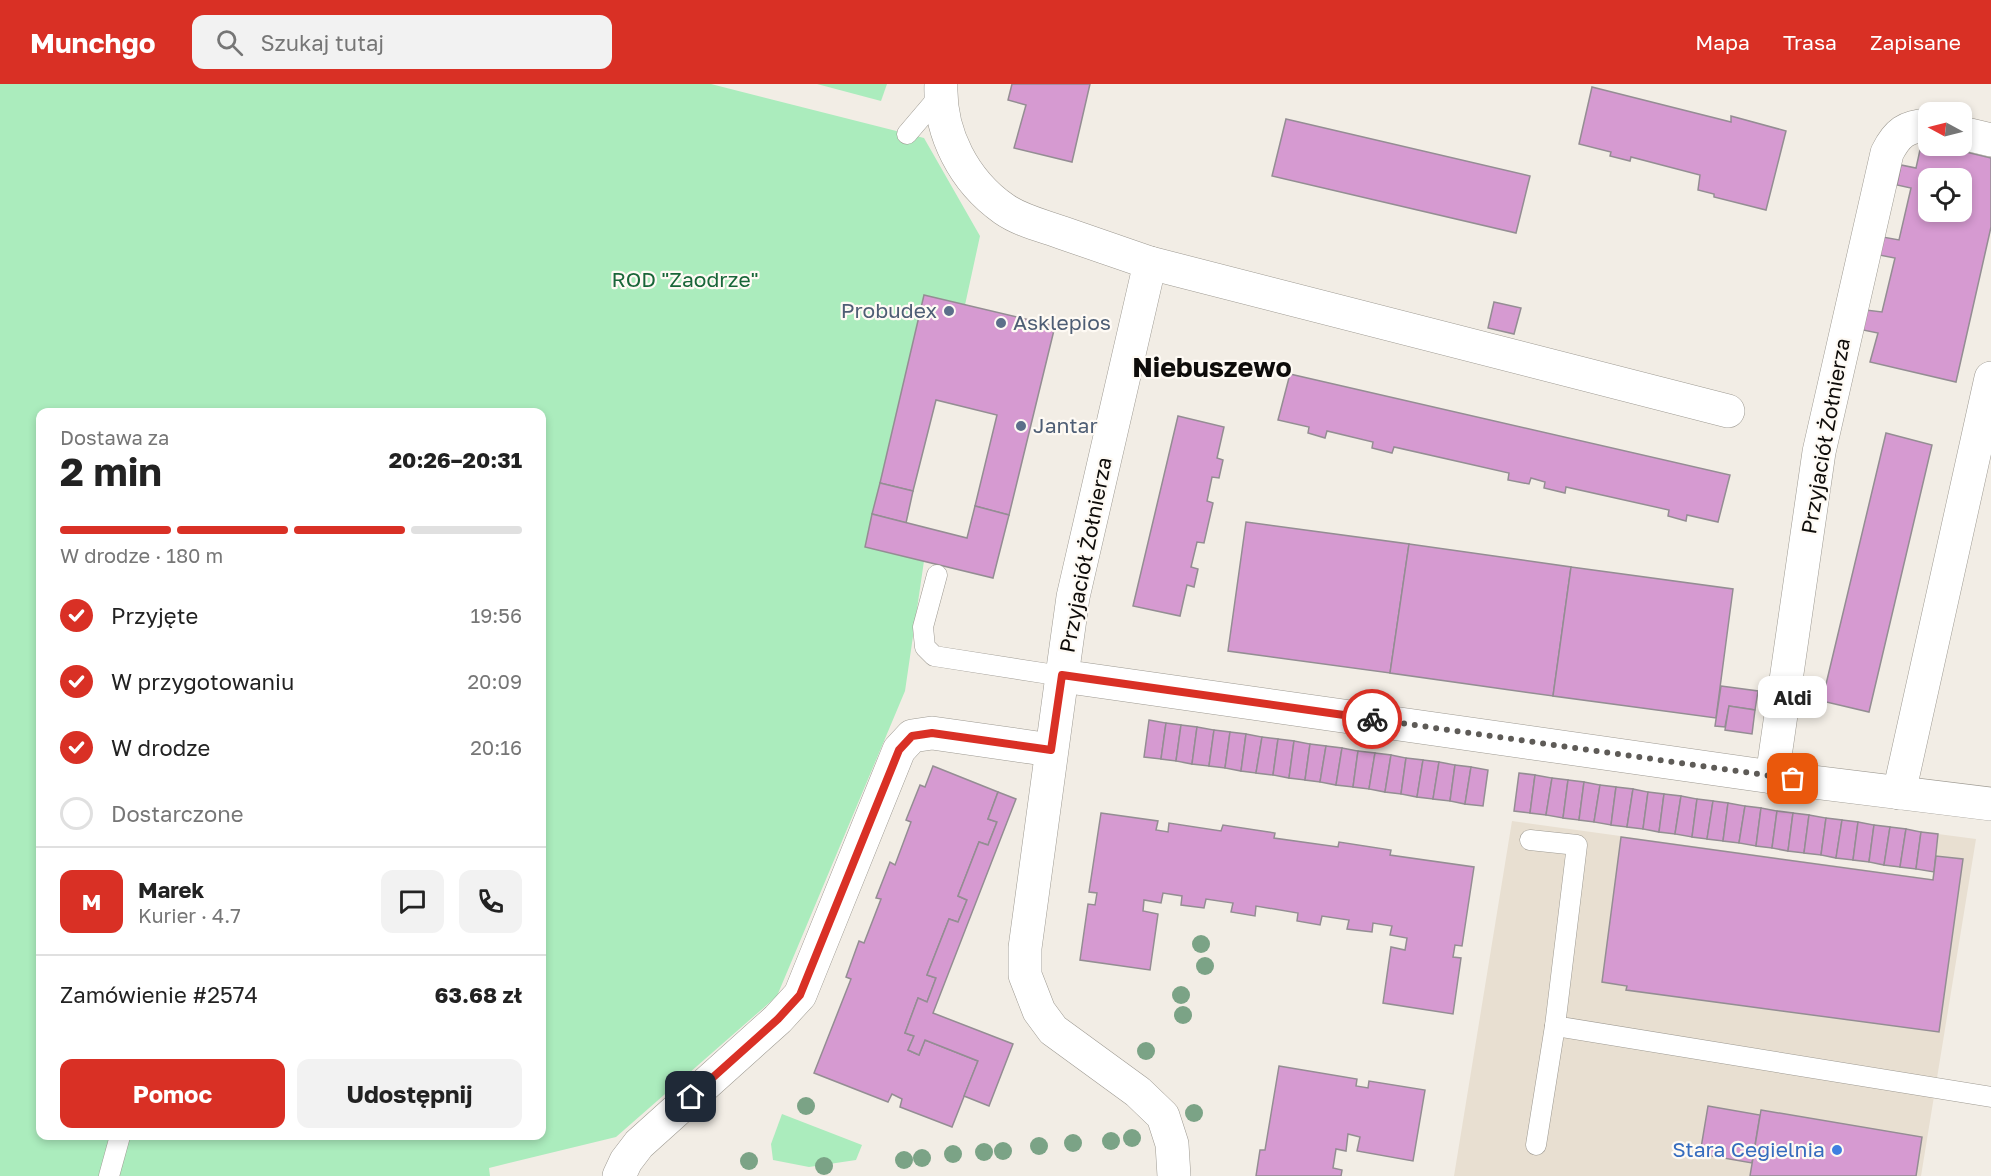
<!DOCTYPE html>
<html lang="pl">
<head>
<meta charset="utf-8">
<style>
  :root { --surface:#fff; --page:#f2f2f2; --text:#222; --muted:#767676; --line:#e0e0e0; --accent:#d93025 }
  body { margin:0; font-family:"Golos Text",sans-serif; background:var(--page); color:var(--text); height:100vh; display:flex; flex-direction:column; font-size:22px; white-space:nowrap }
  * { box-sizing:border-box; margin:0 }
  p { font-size:20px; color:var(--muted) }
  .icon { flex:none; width:33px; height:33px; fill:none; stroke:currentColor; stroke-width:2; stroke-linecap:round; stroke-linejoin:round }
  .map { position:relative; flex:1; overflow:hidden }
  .drawer { position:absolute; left:36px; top:324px; width:510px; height:732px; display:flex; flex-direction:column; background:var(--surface); border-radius:12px; box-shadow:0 3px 9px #0003 }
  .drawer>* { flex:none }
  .needle { width:39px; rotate:277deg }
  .buttons { position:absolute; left:1918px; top:18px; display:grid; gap:12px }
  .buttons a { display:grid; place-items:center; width:54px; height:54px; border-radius:12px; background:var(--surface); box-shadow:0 3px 9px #0003; font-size:30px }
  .pin { position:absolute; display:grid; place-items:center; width:51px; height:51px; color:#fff; margin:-26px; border-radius:12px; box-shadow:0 3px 9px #0006 }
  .courier { position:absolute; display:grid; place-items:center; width:60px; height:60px; margin:-30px; border:4px solid #d93025; border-radius:50%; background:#fff; color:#222; box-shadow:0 2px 8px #0007 }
  .bubble { position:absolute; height:42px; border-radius:12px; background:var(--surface); box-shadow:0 3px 9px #0003; font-size:20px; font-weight:700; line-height:42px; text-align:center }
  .head em { font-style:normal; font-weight:700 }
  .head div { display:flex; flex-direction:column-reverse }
  .head { display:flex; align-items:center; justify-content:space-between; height:102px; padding:0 24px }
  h1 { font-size:39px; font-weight:700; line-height:45px }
  .bar { display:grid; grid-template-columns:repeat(4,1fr); gap:9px 6px; align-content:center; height:72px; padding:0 24px }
  .bar i { height:8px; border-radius:4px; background:var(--line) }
  .bar .selected { background:var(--accent) }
  .bar p { grid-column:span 4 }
  .line { display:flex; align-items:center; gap:15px; padding:0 24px; border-top:2px solid var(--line) }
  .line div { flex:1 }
  .round { display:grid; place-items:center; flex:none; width:63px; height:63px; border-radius:12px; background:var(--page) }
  ol { padding:0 24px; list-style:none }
  li { display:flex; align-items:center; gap:18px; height:66px }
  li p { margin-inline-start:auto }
  li .icon { padding:6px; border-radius:50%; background:var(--accent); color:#fff; stroke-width:4 }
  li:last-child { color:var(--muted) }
  li i { width:33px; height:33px; border:3px solid var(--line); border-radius:50% }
  .primary-button { display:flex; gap:12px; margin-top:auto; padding:12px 24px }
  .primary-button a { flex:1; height:69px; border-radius:12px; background:var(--accent); color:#fff; font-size:24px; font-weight:700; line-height:69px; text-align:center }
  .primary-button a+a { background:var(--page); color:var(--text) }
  header { display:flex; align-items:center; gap:36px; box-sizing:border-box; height:84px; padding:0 30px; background:var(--accent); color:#fff }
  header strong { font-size:28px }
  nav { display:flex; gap:33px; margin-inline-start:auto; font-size:21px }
  .search { width:420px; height:54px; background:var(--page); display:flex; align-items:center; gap:15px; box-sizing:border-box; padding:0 21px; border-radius:12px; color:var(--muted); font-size:22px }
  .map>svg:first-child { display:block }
  .built { fill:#e8dfd1 }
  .green { fill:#abecbd; fill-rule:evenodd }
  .building { fill:#d69ad1; stroke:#948d93; stroke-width:1.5; fill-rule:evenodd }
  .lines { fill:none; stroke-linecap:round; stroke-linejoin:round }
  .lane-casing { stroke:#9e9a92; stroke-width:21 }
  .street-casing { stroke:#9e9a92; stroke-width:34 }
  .lane { stroke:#fff; stroke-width:20 }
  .street { stroke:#fff; stroke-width:33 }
  .tree { fill:#7ba386 }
  .done { stroke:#5e5b57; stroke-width:6; stroke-dasharray:0 10.8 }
  .route { stroke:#d93025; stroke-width:8 }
  .service-dot { fill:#5c6f8a; stroke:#fefaf4; stroke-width:2 }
  .shop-dot { fill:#3f7fe0; stroke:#fefaf4; stroke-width:2 }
  .labels { text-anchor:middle; stroke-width:4.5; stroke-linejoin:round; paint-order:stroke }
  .park-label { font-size:21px; fill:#196639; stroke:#fefaf4 }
  .service-label { font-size:21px; fill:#4e5e75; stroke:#fefaf4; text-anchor:start }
  .street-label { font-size:21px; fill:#0e0c0a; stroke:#fefaf4 }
  .shop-label { font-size:21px; fill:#366cbe; stroke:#fefaf4; text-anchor:end }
  .district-label { font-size:27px; font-weight:bold; fill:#0e0c0a; stroke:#fefaf4 }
</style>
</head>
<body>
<header>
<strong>Munchgo</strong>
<div class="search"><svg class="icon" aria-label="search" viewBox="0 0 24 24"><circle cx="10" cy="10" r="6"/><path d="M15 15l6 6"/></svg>Szukaj tutaj</div>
<nav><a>Mapa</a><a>Trasa</a><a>Zapisane</a></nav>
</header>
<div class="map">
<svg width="1991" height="1092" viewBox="0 0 1991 1092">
  <rect width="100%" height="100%" fill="#f2ede5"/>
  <!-- built -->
  <polygon class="built" points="1512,737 1932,795 1938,750 1976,755 1921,1092 1454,1092"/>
  <!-- green -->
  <g class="green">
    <path d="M 0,0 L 711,0 L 924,54 L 980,152 L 965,221 L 923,216 L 865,462 L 924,477 L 905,607 L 777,912 L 616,1053 L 489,1084 L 490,1092 L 0,1092 ZM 40,328 L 542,328 L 542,1052 L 40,1052 Z"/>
    <polygon points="817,0 887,0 881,17"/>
    <polygon points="782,1030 862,1061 856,1076 809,1083 773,1076 771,1060"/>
  </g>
  <!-- building -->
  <g class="building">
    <polygon points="1012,0 1090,0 1072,78 1014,64 1026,21 1008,16"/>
    <polygon points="1592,3 1731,38 1731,32 1786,47 1766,126 1714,113 1714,110 1698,106 1700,91 1631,73 1630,77 1610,72 1611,68 1579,60"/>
    <polygon points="1286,35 1530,92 1516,149 1272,92"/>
    <path d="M 1922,57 L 1929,59 L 1929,62 L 1941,62 L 1991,74 L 1991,143 L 1956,298 L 1870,278 L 1878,249 L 1863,246 L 1866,226 L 1882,228 L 1895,174 L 1879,171 L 1883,153 L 1899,156 L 1911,104 L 1897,101 L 1901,81 L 1916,84 ZM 1929,94 L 1962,94 L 1962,128 L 1929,128 Z"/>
    <polygon points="924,211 1055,242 1009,431 975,422 997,331 936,316 913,407 880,399"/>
    <polygon points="1494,218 1521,224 1514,250 1488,244"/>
    <polygon points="1290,290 1730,391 1718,438 1687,431 1686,437 1668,432 1669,426 1566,403 1565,409 1544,404 1545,398 1531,394 1529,400 1508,396 1509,389 1394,363 1392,369 1372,364 1373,358 1327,347 1325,354 1308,349 1309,343 1278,336"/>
    <polygon points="1178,332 1224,343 1217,374 1223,376 1219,394 1212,393 1207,417 1213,419 1204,459 1197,458 1191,483 1198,485 1194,503 1187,501 1180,532 1133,522"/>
    <polygon points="1886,349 1932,361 1869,628 1822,617"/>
    <polygon points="880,399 913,407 906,439 872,430"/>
    <polygon points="975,422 1009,431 993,494 865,463 872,430 967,454"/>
    <polygon points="1246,438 1409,460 1390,589 1228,567"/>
    <polygon points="1409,460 1571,483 1553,612 1390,589"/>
    <polygon points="1571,483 1733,505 1716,634 1553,612"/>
    <polygon points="1721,602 1758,607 1755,626 1729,622 1725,643 1715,642"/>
    <polygon points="1729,622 1755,626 1752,650 1725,646"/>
    <polygon points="1149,636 1166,639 1161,675 1144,673"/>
    <polygon points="1166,639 1181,641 1176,677 1161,675"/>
    <polygon points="1181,641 1197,643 1192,680 1176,677"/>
    <polygon points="1197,643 1214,646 1209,682 1192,680"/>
    <polygon points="1214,646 1230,648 1225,684 1209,682"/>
    <polygon points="1230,648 1246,650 1241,687 1225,684"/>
    <polygon points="1246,650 1262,653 1256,689 1241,687"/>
    <polygon points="1262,653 1278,655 1273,691 1256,689"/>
    <polygon points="1278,655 1294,657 1289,694 1273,691"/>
    <polygon points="1294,657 1310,660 1305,696 1289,694"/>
    <polygon points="1310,660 1326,662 1320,698 1305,696"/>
    <polygon points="1326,662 1342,664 1336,701 1320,698"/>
    <polygon points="1342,664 1358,667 1353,703 1336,701"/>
    <polygon points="1358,667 1375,669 1369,705 1353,703"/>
    <polygon points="1375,669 1391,671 1385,708 1369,705"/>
    <polygon points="1391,671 1406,674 1401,710 1385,708"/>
    <polygon points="1406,674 1423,676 1417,713 1401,710"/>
    <polygon points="1423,676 1439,678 1433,715 1417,713"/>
    <polygon points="1439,678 1455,681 1450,717 1433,715"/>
    <polygon points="1455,681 1471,683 1465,720 1450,717"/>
    <polygon points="933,682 998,708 988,735 997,738 988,761 979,758 958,812 967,816 958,838 949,835 927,891 936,894 927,918 918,914 905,949 914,952 908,966 919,971 925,956 978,977 952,1043 900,1023 902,1015 892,1010 888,1018 814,989 851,895 846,893 859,857 864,859 881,815 876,814 890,778 895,781 911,738 906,736 920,701 925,703"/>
    <polygon points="1471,683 1488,686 1483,722 1465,720"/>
    <polygon points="1519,689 1535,691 1530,729 1514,727"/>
    <polygon points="1535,691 1552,694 1546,731 1530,729"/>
    <polygon points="1552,694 1568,696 1563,734 1546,731"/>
    <polygon points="1568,696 1584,698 1579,736 1563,734"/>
    <polygon points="1584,698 1600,701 1594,738 1579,736"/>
    <polygon points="1600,701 1616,703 1611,741 1594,738"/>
    <polygon points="1616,703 1633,705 1627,743 1611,741"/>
    <polygon points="1633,705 1648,708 1643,745 1627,743"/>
    <polygon points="998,708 1016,715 933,929 1013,960 989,1022 964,1012 978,977 925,956 919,971 908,966 914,952 905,949 918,914 927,918 936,894 927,891 949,835 958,838 967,816 958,812 979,758 988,761 997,738 988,735"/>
    <polygon points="1648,708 1664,710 1659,748 1643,745"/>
    <polygon points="1664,710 1681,712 1675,750 1659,748"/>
    <polygon points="1681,712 1697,715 1692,753 1675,750"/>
    <polygon points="1697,715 1713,717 1707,755 1692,753"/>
    <polygon points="1713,717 1728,719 1723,757 1707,755"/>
    <polygon points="1728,719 1745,722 1739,759 1723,757"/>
    <polygon points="1745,722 1761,724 1756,762 1739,759"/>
    <polygon points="1761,724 1777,727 1772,764 1756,762"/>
    <polygon points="1777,727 1793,729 1788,767 1772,764"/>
    <polygon points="1101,729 1158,737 1156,746 1168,748 1169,739 1221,747 1223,741 1275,749 1274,754 1338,763 1339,758 1391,766 1390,771 1474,783 1462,862 1455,861 1453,873 1461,874 1453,930 1383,919 1391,863 1405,866 1407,854 1390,851 1392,842 1373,839 1372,848 1347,845 1349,836 1322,832 1320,841 1297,837 1298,829 1256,822 1255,832 1231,828 1233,819 1206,815 1204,824 1181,821 1182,812 1163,809 1161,819 1144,816 1143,827 1158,830 1150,886 1080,876 1088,820 1095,821 1097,809 1089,808"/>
    <polygon points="1793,729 1809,731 1804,769 1788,767"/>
    <polygon points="1809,731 1826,734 1821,771 1804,769"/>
    <polygon points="1826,734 1842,736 1836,774 1821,771"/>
    <polygon points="1842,736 1858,738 1853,776 1836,774"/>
    <polygon points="1858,738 1874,741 1869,778 1853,776"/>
    <polygon points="1874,741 1890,743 1884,781 1869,778"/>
    <polygon points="1890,743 1906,745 1900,783 1884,781"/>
    <polygon points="1906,745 1921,748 1916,785 1900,783"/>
    <polygon points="1921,748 1938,750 1934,788 1916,785"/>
    <polygon points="1621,753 1933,796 1936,772 1963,775 1939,948 1626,906 1627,902 1602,898"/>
    <polygon points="1279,982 1357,995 1356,1002 1368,1004 1369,997 1425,1006 1413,1077 1357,1067 1360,1053 1348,1050 1346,1067 1336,1065 1333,1084 1342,1086 1341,1092 1256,1092 1260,1066 1265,1066"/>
    <polygon points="1708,1022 1760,1031 1752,1079 1700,1070"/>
    <polygon points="1761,1026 1922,1053 1916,1092 1750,1092"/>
  </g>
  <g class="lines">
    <defs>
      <g id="lane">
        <polyline points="907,50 941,10"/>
        <polyline points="937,491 923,543 925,563 934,572 1062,592"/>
        <polyline points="1530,756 1577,761 1555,942 1991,1013"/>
        <polyline points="1536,1061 1555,942"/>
        <polyline points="109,1092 120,1052"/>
      </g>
      <g id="street">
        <path d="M 941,0 C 939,49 964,97 1004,125 C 1021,137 1044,142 1063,149 C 1092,159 1121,169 1150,179 L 1073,513 L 1062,592 L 1772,693 L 1991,720"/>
        <polyline points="1962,49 1991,56"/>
        <polyline points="1150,179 1728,327"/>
        <polyline points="1062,592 1025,864 1025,891 1039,927 1053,946 1138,1008 1163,1032 1172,1060 1174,1092"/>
        <path d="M 1772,693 L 1819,368 L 1887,69 C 1897,49 1906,42 1929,41"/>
        <polyline points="1899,709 1991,294"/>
        <polyline points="619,1092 626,1077 639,1060 778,935 800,911 899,666 912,652 932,649 1051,666"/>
      </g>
    </defs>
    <!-- lane casing -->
    <use href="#lane" class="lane-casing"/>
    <!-- street casing -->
    <use href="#street" class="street-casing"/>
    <!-- lane -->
    <use href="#lane" class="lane"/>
    <!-- street -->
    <use href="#street" class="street"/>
  </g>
  <!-- trees -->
  <g class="tree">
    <circle cx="1201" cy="860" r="9"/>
    <circle cx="1205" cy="882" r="9"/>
    <circle cx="1181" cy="911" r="9"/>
    <circle cx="1183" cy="931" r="9"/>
    <circle cx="1146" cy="967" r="9"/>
    <circle cx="806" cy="1022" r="9"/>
    <circle cx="1194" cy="1029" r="9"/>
    <circle cx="1132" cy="1054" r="9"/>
    <circle cx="1111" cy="1057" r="9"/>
    <circle cx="1073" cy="1059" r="9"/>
    <circle cx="1039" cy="1062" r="9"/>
    <circle cx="1003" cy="1067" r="9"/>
    <circle cx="984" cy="1068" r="9"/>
    <circle cx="953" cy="1070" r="9"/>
    <circle cx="922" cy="1074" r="9"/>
    <circle cx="904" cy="1076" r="9"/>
    <circle cx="749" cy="1077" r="9"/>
    <circle cx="824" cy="1082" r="9"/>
  </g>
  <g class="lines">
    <!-- done -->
    <polyline class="done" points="1372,635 1793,695"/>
    <!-- route -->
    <polyline class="route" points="691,1013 778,935 800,911 899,666 912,652 932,649 1051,666 1062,591 1372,635"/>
  </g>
  <!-- markers -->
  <g class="service-dot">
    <circle cx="949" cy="227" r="6"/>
    <circle cx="1001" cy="239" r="6"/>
    <circle cx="1021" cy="342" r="6"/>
  </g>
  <circle class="shop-dot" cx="1837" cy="1066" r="6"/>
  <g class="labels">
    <!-- park labels -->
    <g class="park-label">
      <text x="685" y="203">ROD "Zaodrze"</text>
    </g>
    <!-- service labels -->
    <g class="service-label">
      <text x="937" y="234" text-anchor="end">Probudex</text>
      <text x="1013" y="246">Asklepios</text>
      <text x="1033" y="349">Jantar</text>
    </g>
    <!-- street labels -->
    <g class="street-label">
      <text transform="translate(1826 352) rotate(-80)" y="7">Przyjaciół Żołnierza</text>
      <text transform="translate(1086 471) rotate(-79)" y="7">Przyjaciół Żołnierza</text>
    </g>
    <!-- shop labels -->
    <g class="shop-label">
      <text x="1825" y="1073">Stara Cegielnia</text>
    </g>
    <!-- district labels -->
    <g class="district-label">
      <text x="1212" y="293">Niebuszewo</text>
    </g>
  </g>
</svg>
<div class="buttons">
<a><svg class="needle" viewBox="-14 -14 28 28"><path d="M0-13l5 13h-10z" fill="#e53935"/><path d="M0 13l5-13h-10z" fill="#767676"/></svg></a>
<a><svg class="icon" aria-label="locate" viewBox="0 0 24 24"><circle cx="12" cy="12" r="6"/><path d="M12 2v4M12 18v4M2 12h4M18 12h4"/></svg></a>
</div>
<div class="pin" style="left:1793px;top:695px;background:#ea580c"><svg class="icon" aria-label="bag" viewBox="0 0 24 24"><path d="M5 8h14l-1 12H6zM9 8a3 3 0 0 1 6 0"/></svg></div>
<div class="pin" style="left:691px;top:1013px;background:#1f2937"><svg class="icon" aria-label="home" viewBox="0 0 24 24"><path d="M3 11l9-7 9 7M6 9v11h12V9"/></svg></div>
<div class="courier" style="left:1372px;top:635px"><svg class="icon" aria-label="bike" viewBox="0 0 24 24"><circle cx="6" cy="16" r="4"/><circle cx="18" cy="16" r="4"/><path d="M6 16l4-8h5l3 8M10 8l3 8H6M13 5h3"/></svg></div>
<div class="bubble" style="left:1758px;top:592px;width:69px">Aldi</div>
<section class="drawer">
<div class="head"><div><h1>2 min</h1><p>Dostawa za</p></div><em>20:26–20:31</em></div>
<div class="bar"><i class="selected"></i><i class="selected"></i><i class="selected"></i><i></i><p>W drodze · 180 m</p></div>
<ol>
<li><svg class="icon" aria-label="check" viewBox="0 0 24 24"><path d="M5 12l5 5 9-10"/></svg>Przyjęte<p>19:56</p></li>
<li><svg class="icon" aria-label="check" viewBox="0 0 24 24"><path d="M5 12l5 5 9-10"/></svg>W przygotowaniu<p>20:09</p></li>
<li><svg class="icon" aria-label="check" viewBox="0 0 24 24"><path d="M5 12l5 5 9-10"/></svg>W drodze<p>20:16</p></li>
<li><i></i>Dostarczone</li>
</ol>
<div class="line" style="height:108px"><b class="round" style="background:var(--accent);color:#fff">M</b><div><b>Marek</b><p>Kurier · 4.7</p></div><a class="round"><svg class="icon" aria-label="chat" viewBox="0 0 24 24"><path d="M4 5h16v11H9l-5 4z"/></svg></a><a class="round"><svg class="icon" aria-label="phone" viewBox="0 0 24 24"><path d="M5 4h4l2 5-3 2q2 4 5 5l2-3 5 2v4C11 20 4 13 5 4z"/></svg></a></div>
<div class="line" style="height:78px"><div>Zamówienie #2574</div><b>63.68 zł</b></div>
<div class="primary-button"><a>Pomoc</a><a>Udostępnij</a></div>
</section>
</div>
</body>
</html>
